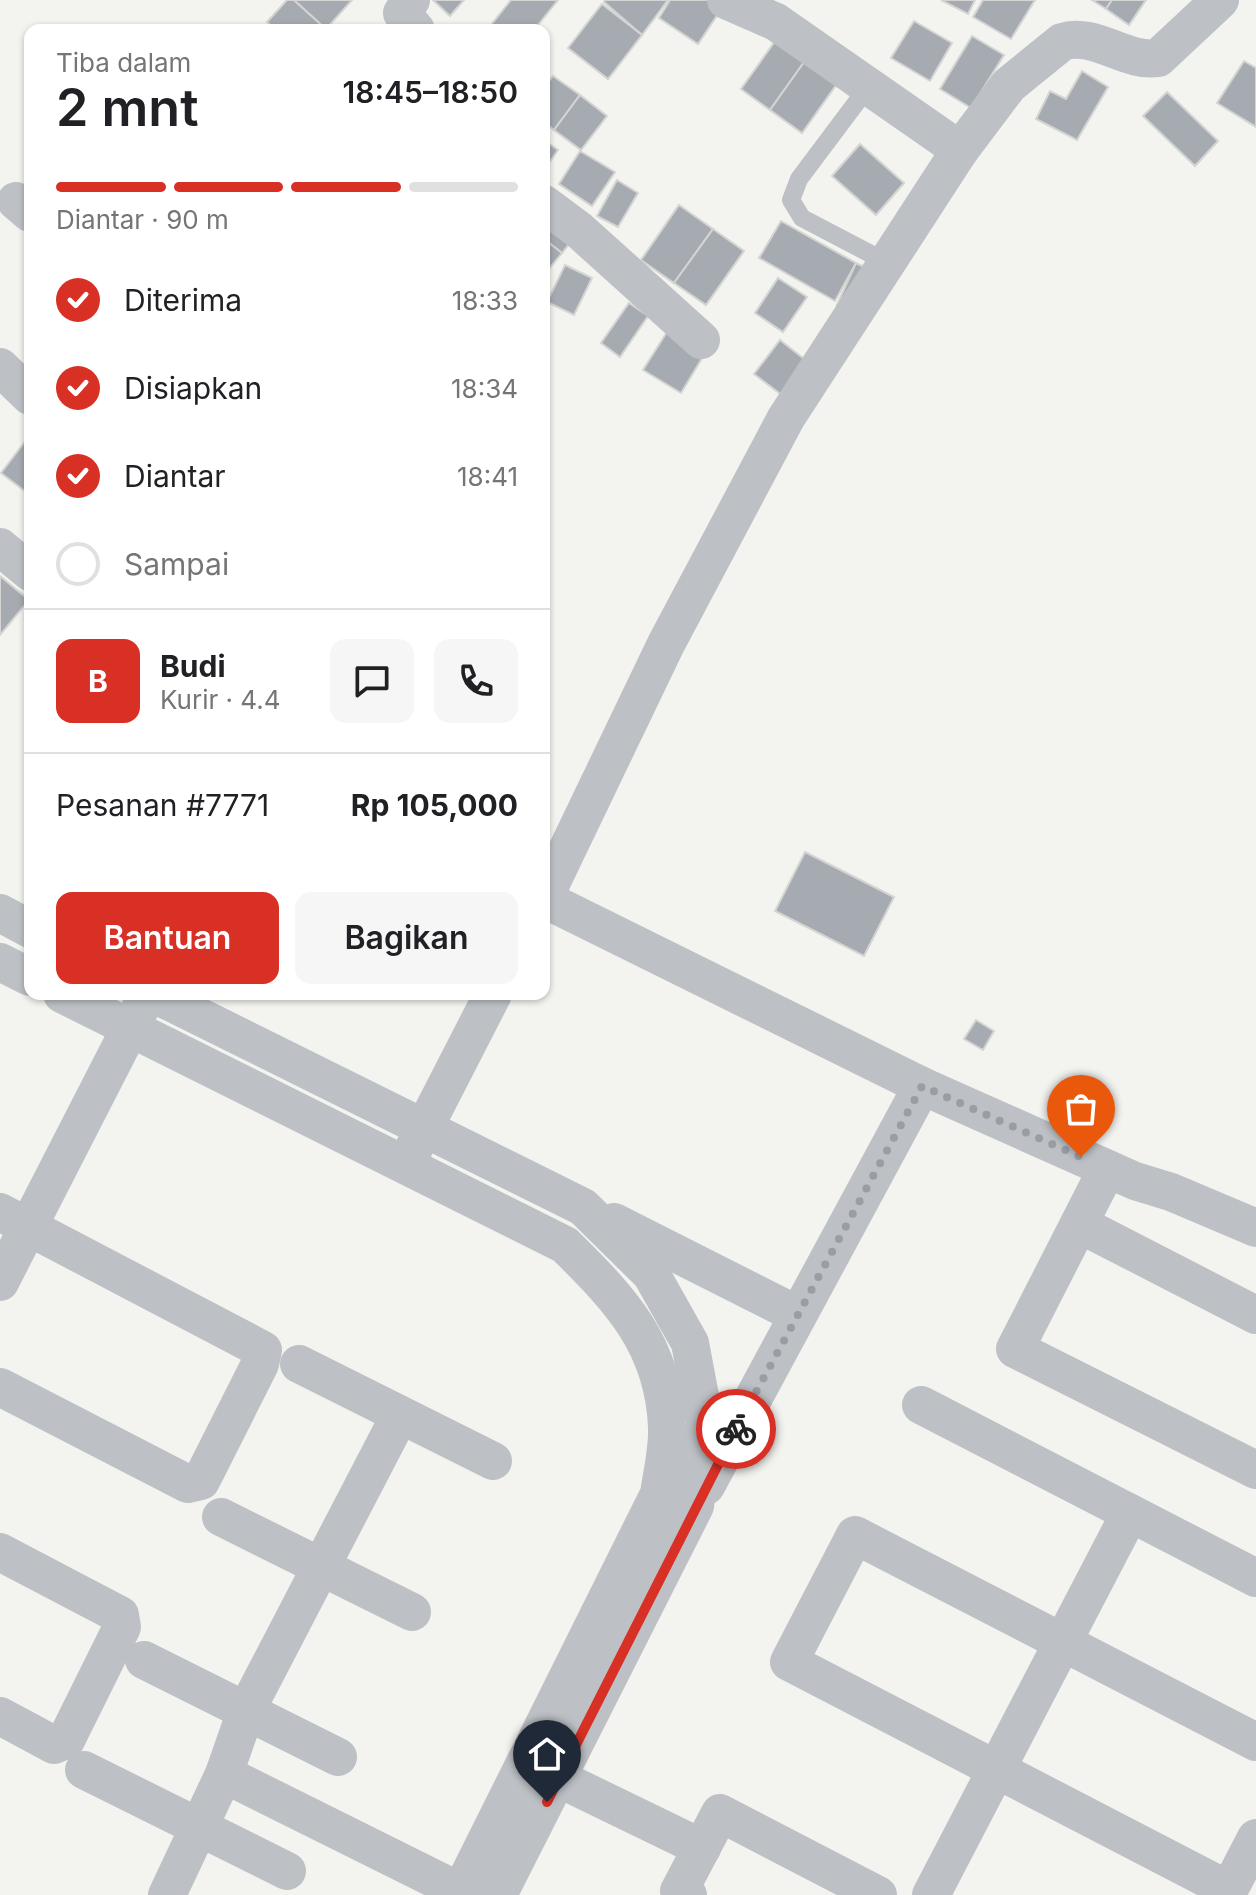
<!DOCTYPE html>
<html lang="id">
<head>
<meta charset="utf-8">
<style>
  :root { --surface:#fff; --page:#f6f6f6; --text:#202124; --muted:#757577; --line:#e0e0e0; --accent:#d93025 }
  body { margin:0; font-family:Inter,sans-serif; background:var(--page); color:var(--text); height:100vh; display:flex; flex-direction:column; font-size:30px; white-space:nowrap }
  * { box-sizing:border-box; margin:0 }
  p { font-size:26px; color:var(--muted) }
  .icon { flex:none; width:44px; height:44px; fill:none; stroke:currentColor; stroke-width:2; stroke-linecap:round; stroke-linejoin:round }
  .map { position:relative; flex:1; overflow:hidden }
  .side { position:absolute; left:24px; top:24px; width:526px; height:976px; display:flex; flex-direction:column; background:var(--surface); border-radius:16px; box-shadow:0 2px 6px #0004 }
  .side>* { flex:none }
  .pin { position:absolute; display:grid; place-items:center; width:68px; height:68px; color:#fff; margin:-82px -34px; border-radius:50% 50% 50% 0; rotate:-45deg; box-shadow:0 0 8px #0007 }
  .pin .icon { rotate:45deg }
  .courier { position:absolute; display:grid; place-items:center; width:80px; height:80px; margin:-40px; border:6px solid #d93025; border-radius:50%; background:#fff; color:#222; box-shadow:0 2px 10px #0007 }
  .summary em { font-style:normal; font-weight:600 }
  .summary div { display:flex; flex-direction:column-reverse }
  .summary { display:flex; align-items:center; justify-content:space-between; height:136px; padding:0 32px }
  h1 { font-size:52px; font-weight:600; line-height:60px }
  .bar { display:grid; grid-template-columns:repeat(4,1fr); gap:12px 8px; align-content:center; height:96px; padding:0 32px }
  .bar i { height:10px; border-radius:6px; background:var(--line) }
  .bar .on { background:var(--accent) }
  .bar p { grid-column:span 4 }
  .line { display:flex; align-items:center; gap:20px; padding:0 32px; border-top:2px solid var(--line) }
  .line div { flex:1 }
  .round { display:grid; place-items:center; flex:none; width:84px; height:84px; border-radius:16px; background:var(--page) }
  ol { padding:0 32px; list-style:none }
  li { display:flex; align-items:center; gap:24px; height:88px }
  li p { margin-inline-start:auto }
  li .icon { padding:8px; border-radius:50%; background:var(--accent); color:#fff; stroke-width:4 }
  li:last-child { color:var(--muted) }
  li i { width:44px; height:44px; border:4px solid var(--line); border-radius:50% }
  .button { display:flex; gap:16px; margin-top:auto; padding:16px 32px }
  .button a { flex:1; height:92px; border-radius:16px; background:var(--accent); color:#fff; font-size:32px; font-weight:600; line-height:92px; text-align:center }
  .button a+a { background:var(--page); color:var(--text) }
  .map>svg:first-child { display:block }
  .building { fill:#a6abb2; stroke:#d4d5d3; stroke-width:2 }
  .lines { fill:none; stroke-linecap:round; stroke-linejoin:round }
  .lane { stroke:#bdc0c4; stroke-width:18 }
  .street { stroke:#bdc0c4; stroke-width:38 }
  .done { stroke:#979ea6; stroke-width:8; stroke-dasharray:0 14.4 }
  .route { stroke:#d93025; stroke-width:10 }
</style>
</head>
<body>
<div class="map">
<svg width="1256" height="1895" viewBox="0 0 1256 1895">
  <rect width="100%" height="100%" fill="#f3f3f0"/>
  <!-- building -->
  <g class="building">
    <polygon points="287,0 294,0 326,29 276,30 267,22"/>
    <polygon points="294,0 352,0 326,29"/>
    <polygon points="433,0 464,0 450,16"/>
    <polygon points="511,0 558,0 534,30 487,30"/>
    <polygon points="605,0 668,0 642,35 604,2"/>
    <polygon points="670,0 723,0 726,2 698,44 659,18"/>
    <polygon points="941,0 975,0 968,14"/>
    <polygon points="983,0 1035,0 1011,39 973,17"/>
    <polygon points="1092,0 1112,0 1106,9"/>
    <polygon points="1112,0 1146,0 1129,25 1106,9"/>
    <polygon points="602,4 642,35 608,79 568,48"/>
    <polygon points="914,21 952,43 930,81 891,58"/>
    <polygon points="972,36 1004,55 971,108 940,89"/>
    <polygon points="778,37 807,58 770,110 741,89"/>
    <polygon points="807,58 839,81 802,133 770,110"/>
    <polygon points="1244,61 1256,68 1256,127 1217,103"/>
    <polygon points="1082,71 1108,87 1077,140 1036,119 1050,91 1066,99"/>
    <polygon points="553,76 580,95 554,130 544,122 544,88"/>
    <polygon points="1167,92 1218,141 1195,166 1143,116"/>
    <polygon points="580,95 607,116 581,150 554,130"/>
    <polygon points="544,140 558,150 544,170"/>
    <polygon points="860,144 904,183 876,215 832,176"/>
    <polygon points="580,151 615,172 592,206 559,184"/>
    <polygon points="617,180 638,193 618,227 597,216"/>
    <polygon points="679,205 713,229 674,283 641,260"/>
    <polygon points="544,215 573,239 562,253 544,239"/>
    <polygon points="781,221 856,263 835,301 759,258"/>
    <polygon points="713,229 744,251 706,305 674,283"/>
    <polygon points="544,239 562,253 544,275"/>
    <polygon points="856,263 870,270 850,311 837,305"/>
    <polygon points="565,265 592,278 574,315 547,302"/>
    <polygon points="778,278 807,297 783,332 755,313"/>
    <polygon points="629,303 648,316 620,357 601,343"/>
    <polygon points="667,332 704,355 681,393 643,370"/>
    <polygon points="780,340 813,366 787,399 754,374"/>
    <polygon points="30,435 30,495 1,473"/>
    <polygon points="0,576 29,600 0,635"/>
    <polygon points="805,852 894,897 864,956 775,911"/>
    <polygon points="976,1020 994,1031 983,1050 964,1039"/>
    <polygon points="1066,1083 1086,1095 1070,1124 1049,1112"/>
  </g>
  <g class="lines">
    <!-- lane -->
    <polyline class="lane" points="868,87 799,179 791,200 802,218 888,263"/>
    <!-- street -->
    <g class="street">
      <polyline points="411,0 402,13 416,30"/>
      <polyline points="726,0 776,22 960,150"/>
      <polyline points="16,201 30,213"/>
      <polyline points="544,204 579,230 701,340"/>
      <polyline points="0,367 30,396"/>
      <polyline points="0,547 30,572"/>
      <path d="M 544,898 L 666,644 L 786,418 L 960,150 L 1009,85 L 1062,42 C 1095,31 1125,63 1158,58 L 1220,0"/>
      <polyline points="544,899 922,1086 1135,1181 1171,1192 1256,1228"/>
      <polyline points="0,913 30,929"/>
      <polyline points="0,962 30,977"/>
      <path d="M 62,994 L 565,1245 C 620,1299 664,1345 667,1427 C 668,1449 662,1473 659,1494 L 459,1895"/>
      <polyline points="154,994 583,1207 651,1274 690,1343 705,1423 695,1506 498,1895"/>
      <polyline points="414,1148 493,994"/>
      <polyline points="1107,1169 1015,1349 1256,1470"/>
      <polyline points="0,1212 263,1350 260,1364 201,1481 188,1484 0,1387"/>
      <polyline points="614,1222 798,1315"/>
      <polyline points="1079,1224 1256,1315"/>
      <polyline points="0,1282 141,1007"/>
      <polyline points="299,1364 493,1461"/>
      <polyline points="921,1405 1256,1578"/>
      <polyline points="706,1486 922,1086"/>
      <polyline points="221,1517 412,1612"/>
      <polyline points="0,1552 120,1615 122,1627 66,1740 54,1745 0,1716"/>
      <polyline points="144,1660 338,1757"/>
      <polyline points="1256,1742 855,1535 789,1662 1229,1890 1256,1838"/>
      <polyline points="537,1768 702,1848"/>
      <polyline points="84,1770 287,1871"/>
      <polyline points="224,1774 461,1892"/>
      <polyline points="167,1895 224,1774 246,1711 400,1415"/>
      <polyline points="688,1895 679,1891 720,1813 878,1895"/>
      <polyline points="931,1895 1130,1513"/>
    </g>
  </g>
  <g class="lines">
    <!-- done -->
    <polyline class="done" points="736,1429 922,1086 1081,1157"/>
    <!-- route -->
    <polyline class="route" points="547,1802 736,1429"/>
  </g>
</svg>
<div class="pin" style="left:1081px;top:1157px;background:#ea580c"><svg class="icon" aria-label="bag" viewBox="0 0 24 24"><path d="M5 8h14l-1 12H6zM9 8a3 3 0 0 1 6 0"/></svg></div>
<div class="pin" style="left:547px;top:1802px;background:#1f2937"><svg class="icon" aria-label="home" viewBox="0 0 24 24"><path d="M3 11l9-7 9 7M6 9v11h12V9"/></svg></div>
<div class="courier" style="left:736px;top:1429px"><svg class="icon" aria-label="bike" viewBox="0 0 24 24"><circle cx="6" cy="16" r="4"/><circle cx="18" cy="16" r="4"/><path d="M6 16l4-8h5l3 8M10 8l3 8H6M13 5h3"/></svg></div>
<section class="side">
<div class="summary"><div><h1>2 mnt</h1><p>Tiba dalam</p></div><em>18:45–18:50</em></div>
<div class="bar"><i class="on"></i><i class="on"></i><i class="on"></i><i></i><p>Diantar · 90 m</p></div>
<ol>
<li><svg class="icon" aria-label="check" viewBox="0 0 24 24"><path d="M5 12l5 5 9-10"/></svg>Diterima<p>18:33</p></li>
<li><svg class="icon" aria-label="check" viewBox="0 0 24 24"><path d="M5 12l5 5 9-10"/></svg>Disiapkan<p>18:34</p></li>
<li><svg class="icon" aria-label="check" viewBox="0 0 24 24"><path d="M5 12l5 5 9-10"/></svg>Diantar<p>18:41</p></li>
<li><i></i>Sampai</li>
</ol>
<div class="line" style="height:144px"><b class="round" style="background:var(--accent);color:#fff">B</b><div><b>Budi</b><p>Kurir · 4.4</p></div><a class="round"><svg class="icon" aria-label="chat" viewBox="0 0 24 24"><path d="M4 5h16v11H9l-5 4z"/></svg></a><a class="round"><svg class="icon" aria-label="phone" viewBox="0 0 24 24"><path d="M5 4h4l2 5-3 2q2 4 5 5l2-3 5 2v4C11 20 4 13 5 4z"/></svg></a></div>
<div class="line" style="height:104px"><div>Pesanan #7771</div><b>Rp 105,000</b></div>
<div class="button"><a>Bantuan</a><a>Bagikan</a></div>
</section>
</div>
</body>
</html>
